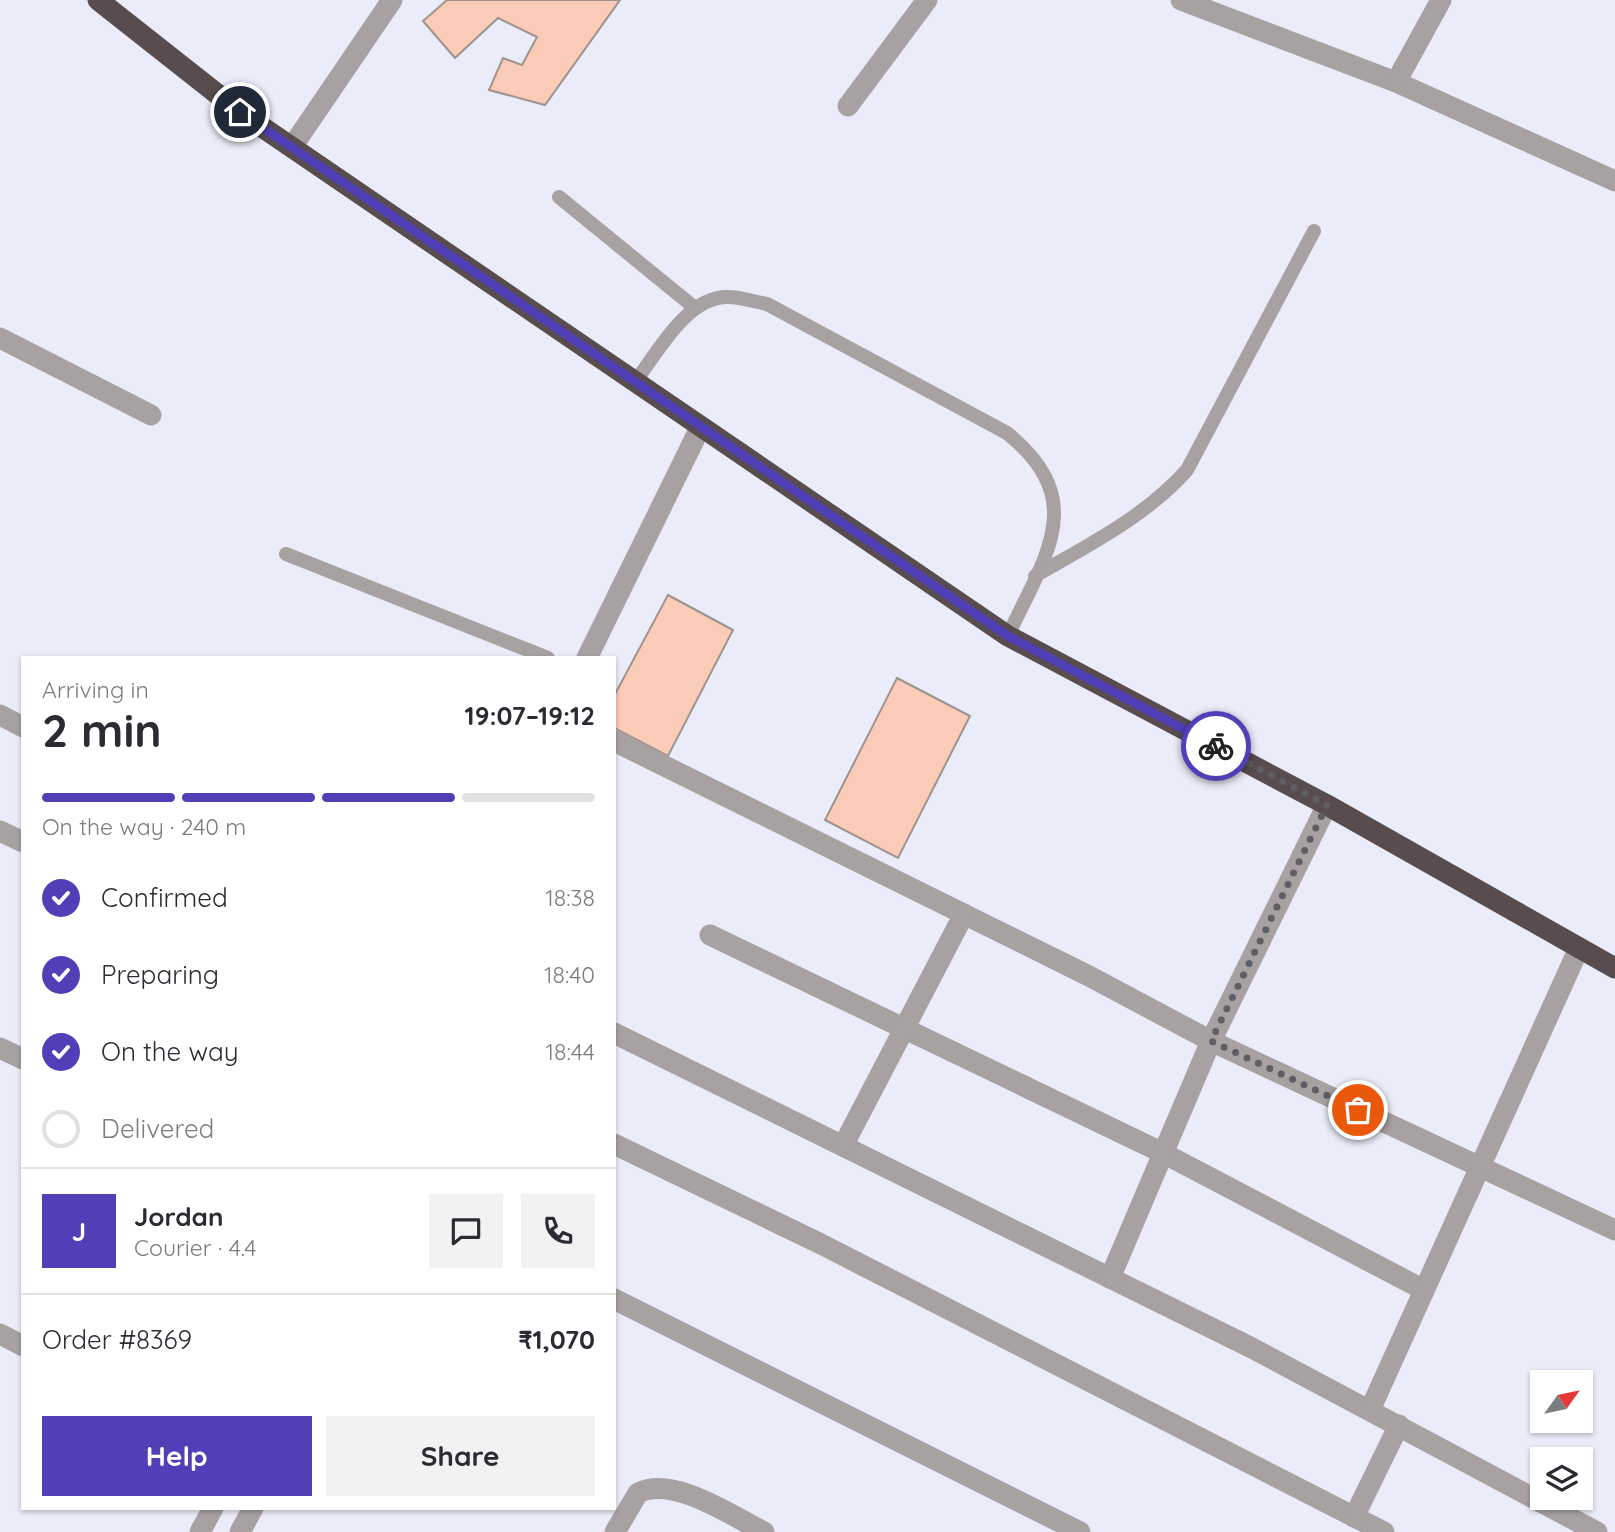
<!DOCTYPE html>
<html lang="en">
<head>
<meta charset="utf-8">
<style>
  :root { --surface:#fff; --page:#f2f2f3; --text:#2b2b33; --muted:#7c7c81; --line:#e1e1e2; --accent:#503fb7 }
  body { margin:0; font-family:Quicksand,sans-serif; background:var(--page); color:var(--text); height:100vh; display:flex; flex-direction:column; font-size:26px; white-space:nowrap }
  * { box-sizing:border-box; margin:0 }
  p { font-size:23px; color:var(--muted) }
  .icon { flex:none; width:38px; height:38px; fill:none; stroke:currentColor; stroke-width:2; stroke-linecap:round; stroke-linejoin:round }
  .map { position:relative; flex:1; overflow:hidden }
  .details { position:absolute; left:21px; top:656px; width:595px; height:854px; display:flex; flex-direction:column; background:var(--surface); border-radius:0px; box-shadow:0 2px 5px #0004 }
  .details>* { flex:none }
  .needle { width:46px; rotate:57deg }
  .buttons { position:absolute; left:1530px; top:1370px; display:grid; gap:14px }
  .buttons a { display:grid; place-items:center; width:63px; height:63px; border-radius:0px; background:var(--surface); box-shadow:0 2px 5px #0004; font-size:35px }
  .pin { position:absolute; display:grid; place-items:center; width:60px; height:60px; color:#fff; margin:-30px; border:4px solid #fff; border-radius:50%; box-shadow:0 2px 7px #0007 }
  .courier { position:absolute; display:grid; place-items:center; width:70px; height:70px; margin:-35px; border:5px solid #503fb7; border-radius:50%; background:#fff; color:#222; box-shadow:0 2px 9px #0007 }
  .headline em { font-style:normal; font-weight:700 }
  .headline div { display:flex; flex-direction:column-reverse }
  .headline { display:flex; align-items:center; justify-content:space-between; height:119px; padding:0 21px }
  h1 { font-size:46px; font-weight:700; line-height:52px }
  .bar { display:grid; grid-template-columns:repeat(4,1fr); gap:10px 7px; align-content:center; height:84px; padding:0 21px }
  .bar i { height:9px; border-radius:5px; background:var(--line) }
  .bar .active { background:var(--accent) }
  .bar p { grid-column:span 4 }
  .line { display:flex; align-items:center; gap:18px; padding:0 21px; border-top:2px solid var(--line) }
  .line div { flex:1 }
  .round { display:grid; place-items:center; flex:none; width:74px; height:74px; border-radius:0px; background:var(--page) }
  ol { padding:0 21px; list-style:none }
  li { display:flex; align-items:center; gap:21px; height:77px }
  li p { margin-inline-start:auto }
  li .icon { padding:7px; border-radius:50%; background:var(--accent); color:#fff; stroke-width:4 }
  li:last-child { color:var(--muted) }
  li i { width:38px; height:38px; border:4px solid var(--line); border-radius:50% }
  .cta { display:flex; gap:14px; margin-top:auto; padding:14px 21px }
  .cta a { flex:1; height:80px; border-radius:0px; background:var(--accent); color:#fff; font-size:28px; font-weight:700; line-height:80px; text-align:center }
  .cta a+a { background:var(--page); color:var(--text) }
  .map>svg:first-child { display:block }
  .building { fill:#facbb6; stroke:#9f938e; stroke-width:2 }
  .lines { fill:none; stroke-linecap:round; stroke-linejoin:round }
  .lane { stroke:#a7a1a2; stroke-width:14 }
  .street { stroke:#a7a1a2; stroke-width:21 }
  .highway { stroke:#584c4e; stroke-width:21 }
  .done { stroke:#5e5f66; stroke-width:7; stroke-dasharray:0 12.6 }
  .route { stroke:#503fb7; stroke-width:9 }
</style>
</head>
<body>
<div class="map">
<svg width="1615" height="1532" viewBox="0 0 1615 1532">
  <rect width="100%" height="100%" fill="#eaedf9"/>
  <!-- building -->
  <g class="building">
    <polygon points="447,0 620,0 545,105 489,90 503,58 522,65 537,37 498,18 455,58 423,21"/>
    <polygon points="668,595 733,630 668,756 614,728 614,696"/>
    <polygon points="897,678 970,716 898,858 825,820"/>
  </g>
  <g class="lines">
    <!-- lane -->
    <g class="lane">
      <polyline points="559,197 695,308"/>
      <path d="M 634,383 C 657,354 687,295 729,297 C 741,297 755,302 767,304 L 1007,433 C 1091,501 1044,557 1008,636"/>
      <polyline points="286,554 548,658"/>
      <path d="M 1035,576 C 1090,544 1145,517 1187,470 L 1314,231"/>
    </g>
    <!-- street -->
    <g class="street">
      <polyline points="1181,0 1396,82 1615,181"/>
      <polyline points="1396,82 1441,0"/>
      <polyline points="848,106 927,0"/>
      <polyline points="292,147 392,0"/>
      <polyline points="0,338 151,415"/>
      <polyline points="587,658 700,428"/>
      <polyline points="0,715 23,727"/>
      <polyline points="614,741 1089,976 1211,1041 1615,1230"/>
      <polyline points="0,831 23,842"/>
      <polyline points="710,935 1163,1153 1424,1290"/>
      <polyline points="614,1033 1252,1348 1597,1532"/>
      <polyline points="0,1048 23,1059"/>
      <polyline points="614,1144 821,1244 1384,1532"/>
      <polyline points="843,1146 964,914"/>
      <polyline points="1110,1278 1211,1041 1327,805"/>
      <polyline points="614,1299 1080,1532"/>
      <polyline points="0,1334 23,1346"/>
      <polyline points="1370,1410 1579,948"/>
      <polyline points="1354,1517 1399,1425"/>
      <polyline points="200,1532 213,1508"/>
      <polyline points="240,1532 253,1508"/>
      <path d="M 615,1532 L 638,1493 C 673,1475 732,1516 764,1532"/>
    </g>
    <!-- highway -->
    <polyline class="highway" points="98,0 240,112 1008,636 1327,805 1615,968"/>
  </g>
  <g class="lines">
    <!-- done -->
    <polyline class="done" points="1216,746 1327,805 1211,1041 1358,1110"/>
    <!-- route -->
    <polyline class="route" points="240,112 1008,636 1216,746"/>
  </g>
</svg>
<div class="buttons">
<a><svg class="needle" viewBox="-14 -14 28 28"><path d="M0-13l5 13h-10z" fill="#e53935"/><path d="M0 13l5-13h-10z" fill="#7c7c81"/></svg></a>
<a><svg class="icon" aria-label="layers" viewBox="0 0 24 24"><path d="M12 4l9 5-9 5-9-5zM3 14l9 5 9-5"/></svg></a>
</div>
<div class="pin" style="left:1358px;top:1110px;background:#ea580c"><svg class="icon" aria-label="bag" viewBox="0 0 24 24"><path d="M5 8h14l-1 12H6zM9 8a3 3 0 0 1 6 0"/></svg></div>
<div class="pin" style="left:240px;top:112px;background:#1f2937"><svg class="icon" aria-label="home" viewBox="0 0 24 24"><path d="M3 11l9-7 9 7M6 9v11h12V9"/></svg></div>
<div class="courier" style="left:1216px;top:746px"><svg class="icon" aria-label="bike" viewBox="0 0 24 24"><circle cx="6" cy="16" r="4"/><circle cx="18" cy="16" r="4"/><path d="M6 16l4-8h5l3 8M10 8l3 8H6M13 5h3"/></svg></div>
<section class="details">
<div class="headline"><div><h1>2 min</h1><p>Arriving in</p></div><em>19:07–19:12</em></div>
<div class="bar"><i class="active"></i><i class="active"></i><i class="active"></i><i></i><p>On the way · 240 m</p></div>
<ol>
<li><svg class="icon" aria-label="check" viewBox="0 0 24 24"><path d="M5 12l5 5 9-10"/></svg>Confirmed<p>18:38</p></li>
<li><svg class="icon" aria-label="check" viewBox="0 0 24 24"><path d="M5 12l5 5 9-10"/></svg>Preparing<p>18:40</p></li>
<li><svg class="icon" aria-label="check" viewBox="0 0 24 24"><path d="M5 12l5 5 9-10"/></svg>On the way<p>18:44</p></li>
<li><i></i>Delivered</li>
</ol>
<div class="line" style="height:126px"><b class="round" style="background:var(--accent);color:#fff">J</b><div><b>Jordan</b><p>Courier · 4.4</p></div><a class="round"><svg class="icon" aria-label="chat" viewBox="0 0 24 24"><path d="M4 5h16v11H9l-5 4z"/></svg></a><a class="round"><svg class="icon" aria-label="phone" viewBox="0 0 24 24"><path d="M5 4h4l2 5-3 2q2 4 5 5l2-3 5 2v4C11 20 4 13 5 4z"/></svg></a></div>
<div class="line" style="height:91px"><div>Order #8369</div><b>₹1,070</b></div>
<div class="cta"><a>Help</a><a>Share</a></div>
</section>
</div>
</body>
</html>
